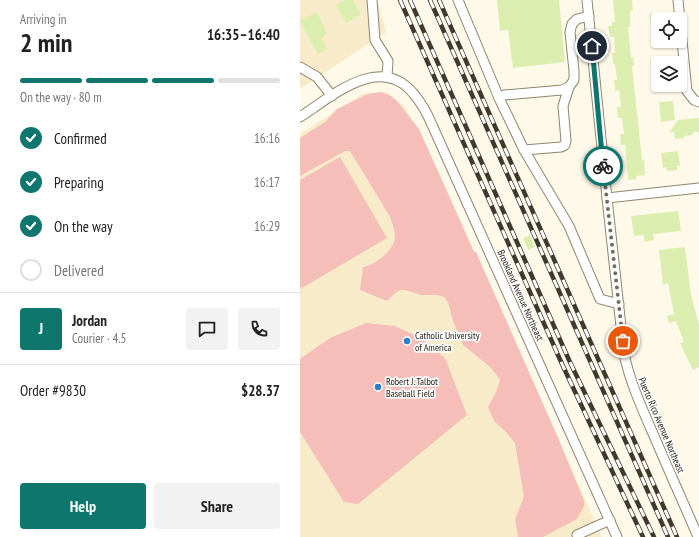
<!DOCTYPE html>
<html lang="en">
<head>
<meta charset="utf-8">
<style>
  :root { --surface:#fff; --page:#f2f2f2; --text:#222; --muted:#767676; --line:#e0e0e0; --accent:#0f766e }
  body { margin:0; font-family:"PT Sans Narrow",sans-serif; background:var(--page); color:var(--text); height:100vh; display:flex; flex-direction:column; font-size:15px; white-space:nowrap }
  * { box-sizing:border-box; margin:0 }
  p { font-size:13px; color:var(--muted) }
  .icon { flex:none; width:22px; height:22px; fill:none; stroke:currentColor; stroke-width:2; stroke-linecap:round; stroke-linejoin:round }
  .map { position:relative; flex:1; overflow:hidden }
  .panel { display:flex; flex-direction:column; background:var(--surface); width:300px }
  .panel>* { flex:none }
  .tools { position:absolute; left:351px; top:12px; display:grid; gap:8px }
  .tools a { display:grid; place-items:center; width:36px; height:36px; border-radius:4px; background:var(--surface); box-shadow:0 1px 3px #0004; font-size:20px }
  .pin { position:absolute; display:grid; place-items:center; width:34px; height:34px; color:#fff; margin:-17px; border:2px solid #fff; border-radius:50%; box-shadow:0 1px 4px #0007 }
  .courier { position:absolute; display:grid; place-items:center; width:40px; height:40px; margin:-20px; border:3px solid #0f766e; border-radius:50%; background:#fff; color:#222; box-shadow:0 1px 5px #0007 }
  .overview em { font-style:normal; font-weight:700 }
  .overview div { display:flex; flex-direction:column-reverse }
  .overview { display:flex; align-items:center; justify-content:space-between; height:68px; padding:0 20px }
  h1 { font-size:26px; font-weight:700; line-height:30px }
  .bar { display:grid; grid-template-columns:repeat(4,1fr); gap:6px 4px; align-content:center; height:48px; padding:0 20px }
  .bar i { height:5px; border-radius:3px; background:var(--line) }
  .bar .selected { background:var(--accent) }
  .bar p { grid-column:span 4 }
  .line { display:flex; align-items:center; gap:10px; padding:0 20px; border-top:1px solid var(--line) }
  .line div { flex:1 }
  .round { display:grid; place-items:center; flex:none; width:42px; height:42px; border-radius:4px; background:var(--page) }
  ol { padding:0 20px; list-style:none }
  li { display:flex; align-items:center; gap:12px; height:44px }
  li p { margin-inline-start:auto }
  li .icon { padding:4px; border-radius:50%; background:var(--accent); color:#fff; stroke-width:4 }
  li:last-child { color:var(--muted) }
  li i { width:22px; height:22px; border:2px solid var(--line); border-radius:50% }
  .primary-button { display:flex; gap:8px; margin-top:auto; padding:8px 20px }
  .primary-button a { flex:1; height:46px; border-radius:4px; background:var(--accent); color:#fff; font-size:16px; font-weight:700; line-height:46px; text-align:center }
  .primary-button a+a { background:var(--page); color:var(--text) }
  main { display:flex; flex:1; min-height:0 }
  .map>svg:first-child { display:block }
  .built { fill:#f8ebc9 }
  .green { fill:#f5beb9 }
  .building { fill:#dbeeaf }
  .lines { fill:none; stroke-linecap:round; stroke-linejoin:round }
  .minor-casing { stroke:#90866e; stroke-width:11 }
  .minor { stroke:#fff; stroke-width:9 }
  .rail-casing { stroke:#3f3a30; stroke-width:4.5 }
  .rail { stroke:#fff; stroke-width:3; stroke-dasharray:9; stroke-linecap:butt }
  .done { stroke:#716d60; stroke-width:4; stroke-dasharray:0 7.2 }
  .route { stroke:#0f766e; stroke-width:5 }
  .poi-dot { fill:#2b7dcc; stroke:#fff; stroke-width:1.5 }
  .labels { text-anchor:middle; stroke-width:3.5; stroke-linejoin:round; paint-order:stroke }
  .street-label { font-size:10px; fill:#252117; stroke:#fff }
  .poi-label { font-size:10px; fill:#252117; stroke:#fff; text-anchor:start }
</style>
</head>
<body>
<main>
<section class="panel">
<div class="overview"><div><h1>2 min</h1><p>Arriving in</p></div><em>16:35–16:40</em></div>
<div class="bar"><i class="selected"></i><i class="selected"></i><i class="selected"></i><i></i><p>On the way · 80 m</p></div>
<ol>
<li><svg class="icon" aria-label="check" viewBox="0 0 24 24"><path d="M5 12l5 5 9-10"/></svg>Confirmed<p>16:16</p></li>
<li><svg class="icon" aria-label="check" viewBox="0 0 24 24"><path d="M5 12l5 5 9-10"/></svg>Preparing<p>16:17</p></li>
<li><svg class="icon" aria-label="check" viewBox="0 0 24 24"><path d="M5 12l5 5 9-10"/></svg>On the way<p>16:29</p></li>
<li><i></i>Delivered</li>
</ol>
<div class="line" style="height:72px"><b class="round" style="background:var(--accent);color:#fff">J</b><div><b>Jordan</b><p>Courier · 4.5</p></div><a class="round"><svg class="icon" aria-label="chat" viewBox="0 0 24 24"><path d="M4 5h16v11H9l-5 4z"/></svg></a><a class="round"><svg class="icon" aria-label="phone" viewBox="0 0 24 24"><path d="M5 4h4l2 5-3 2q2 4 5 5l2-3 5 2v4C11 20 4 13 5 4z"/></svg></a></div>
<div class="line" style="height:52px"><div>Order #9830</div><b>$28.37</b></div>
<div class="primary-button"><a>Help</a><a>Share</a></div>
</section>
<div class="map">
<svg width="399" height="537" viewBox="0 0 399 537">
  <rect width="100%" height="100%" fill="#fff9e9"/>
  <!-- built -->
  <g class="built">
    <polygon points="0,0 77,0 86,32 0,89"/>
    <polygon points="86,92 105,107 140,175 302,537 0,537 0,134 62,94"/>
  </g>
  <!-- green -->
  <g class="green">
    <path d="M 81,92 L 89,95 L 96,100 L 119,129 L 174,252 L 176,252 L 259,440 L 284,501 L 284,506 L 277,519 L 243,537 L 218,537 L 215,519 L 224,497 L 215,443 L 206,432 L 194,421 L 188,407 L 197,390 L 200,379 L 190,367 L 163,345 L 153,321 L 148,302 L 144,297 L 138,295 L 121,295 L 105,290 L 100,290 L 94,294 L 87,301 L 60,290 L 63,267 C 75,265 95,250 95,237 C 95,230 92,222 89,215 L 50,151 L 45,151 L 0,176 L 0,138 L 25,122 L 37,109 L 68,94 Z"/>
    <polygon points="40,157 87,238 0,289 0,180"/>
    <polygon points="66,323 95,326 123,339 145,358 167,415 58,504 44,502 0,432 0,359 30,338"/>
  </g>
  <!-- building -->
  <g class="building">
    <polygon points="45,0 53,0 61,14 46,23 36,5"/>
    <polygon points="197,0 259,0 265,62 213,68 208,30 200,31"/>
    <polygon points="313,0 332,0 333,10 330,11 330,27 328,27 331,57 333,57 334,66 332,66 342,160 344,160 345,175 336,176 337,179 328,180 325,145 321,145 320,134 324,134 322,118 318,118 317,107 321,107 319,90 315,91 314,80 317,80 315,64 313,64 312,53 315,53 314,37 310,37 308,26 312,26 312,22 315,22"/>
    <polygon points="17,12 27,34 21,38 27,49 18,54 0,21"/>
    <polygon points="358,12 358,40 353,40 350,13"/>
    <polygon points="373,101 375,120 361,122 359,102"/>
    <polygon points="399,118 399,132 393,132 393,135 384,136 384,138 375,139 374,132 369,133 378,120"/>
    <polygon points="378,151 380,166 377,166 377,170 367,171 366,167 363,168 361,153"/>
    <polygon points="378,211 381,231 353,234 354,240 344,242 344,235 334,236 331,216"/>
    <polygon points="230,235 235,247 228,250 223,238"/>
    <polygon points="385,247 391,295 399,325 399,367 393,370 380,343 384,342 376,321 369,323 367,316 374,314 368,283 363,285 359,250"/>
  </g>
  <g class="lines">
    <defs>
      <g id="minor">
        <polyline points="72,0 75,40 88,61 87,77"/>
        <polyline points="158,0 199,98"/>
        <path d="M 287,0 L 307,198 L 324,354 C 331,386 345,415 358,445 C 371,476 385,506 398,537"/>
        <polyline points="378,0 387,91 394,100 399,102"/>
        <polyline points="289,16 277,19 272,24 270,32 274,71 274,80 269,87 262,90 204,95 199,98 224,150 269,226 300,299 319,304"/>
        <polyline points="0,67 17,77 32,96"/>
        <path d="M 0,117 C 31,97 79,53 113,93 C 121,102 128,115 133,127 L 317,537"/>
        <polyline points="224,150 261,147 265,145 266,141 263,106 269,87"/>
        <polyline points="307,198 399,188"/>
        <polyline points="277,535 310,520"/>
      </g>
    </defs>
    <!-- minor casing -->
    <use href="#minor" class="minor-casing"/>
    <!-- minor -->
    <use href="#minor" class="minor"/>
    <defs>
      <g id="rail">
        <polyline points="100,0 262,364 343,537"/>
        <polyline points="110,0 269,360 354,537"/>
        <polyline points="130,0 368,537"/>
        <polyline points="139,0 377,537"/>
      </g>
    </defs>
    <!-- rail casing -->
    <use href="#rail" class="rail-casing"/>
    <!-- rail -->
    <use href="#rail" class="rail"/>
  </g>
  <g class="lines">
    <!-- done -->
    <polyline class="done" points="303,166 323,341"/>
    <!-- route -->
    <polyline class="route" points="292,46 303,166"/>
  </g>
  <!-- markers -->
  <g class="poi-dot">
    <circle cx="107" cy="341" r="4"/>
    <circle cx="78" cy="387" r="4"/>
  </g>
  <g class="labels">
    <!-- street labels -->
    <g class="street-label">
      <text transform="translate(221 295) rotate(66)" y="4">Brookland Avenue Northeast</text>
      <text transform="translate(362 425) rotate(67)" y="4">Puerto Rico Avenue Northeast</text>
    </g>
    <!-- poi labels -->
    <g class="poi-label">
      <text x="115" y="339">Catholic University<tspan x="115" dy="12">of America</tspan></text>
      <text x="86" y="385">Robert J. Talbot<tspan x="86" dy="12">Baseball Field</tspan></text>
    </g>
  </g>
</svg>
<div class="tools">
<a><svg class="icon" aria-label="locate" viewBox="0 0 24 24"><circle cx="12" cy="12" r="6"/><path d="M12 2v4M12 18v4M2 12h4M18 12h4"/></svg></a>
<a><svg class="icon" aria-label="layers" viewBox="0 0 24 24"><path d="M12 4l9 5-9 5-9-5zM3 14l9 5 9-5"/></svg></a>
</div>
<div class="pin" style="left:323px;top:341px;background:#ea580c"><svg class="icon" aria-label="bag" viewBox="0 0 24 24"><path d="M5 8h14l-1 12H6zM9 8a3 3 0 0 1 6 0"/></svg></div>
<div class="pin" style="left:292px;top:46px;background:#1f2937"><svg class="icon" aria-label="home" viewBox="0 0 24 24"><path d="M3 11l9-7 9 7M6 9v11h12V9"/></svg></div>
<div class="courier" style="left:303px;top:166px"><svg class="icon" aria-label="bike" viewBox="0 0 24 24"><circle cx="6" cy="16" r="4"/><circle cx="18" cy="16" r="4"/><path d="M6 16l4-8h5l3 8M10 8l3 8H6M13 5h3"/></svg></div>
</div>
</main>
</body>
</html>
